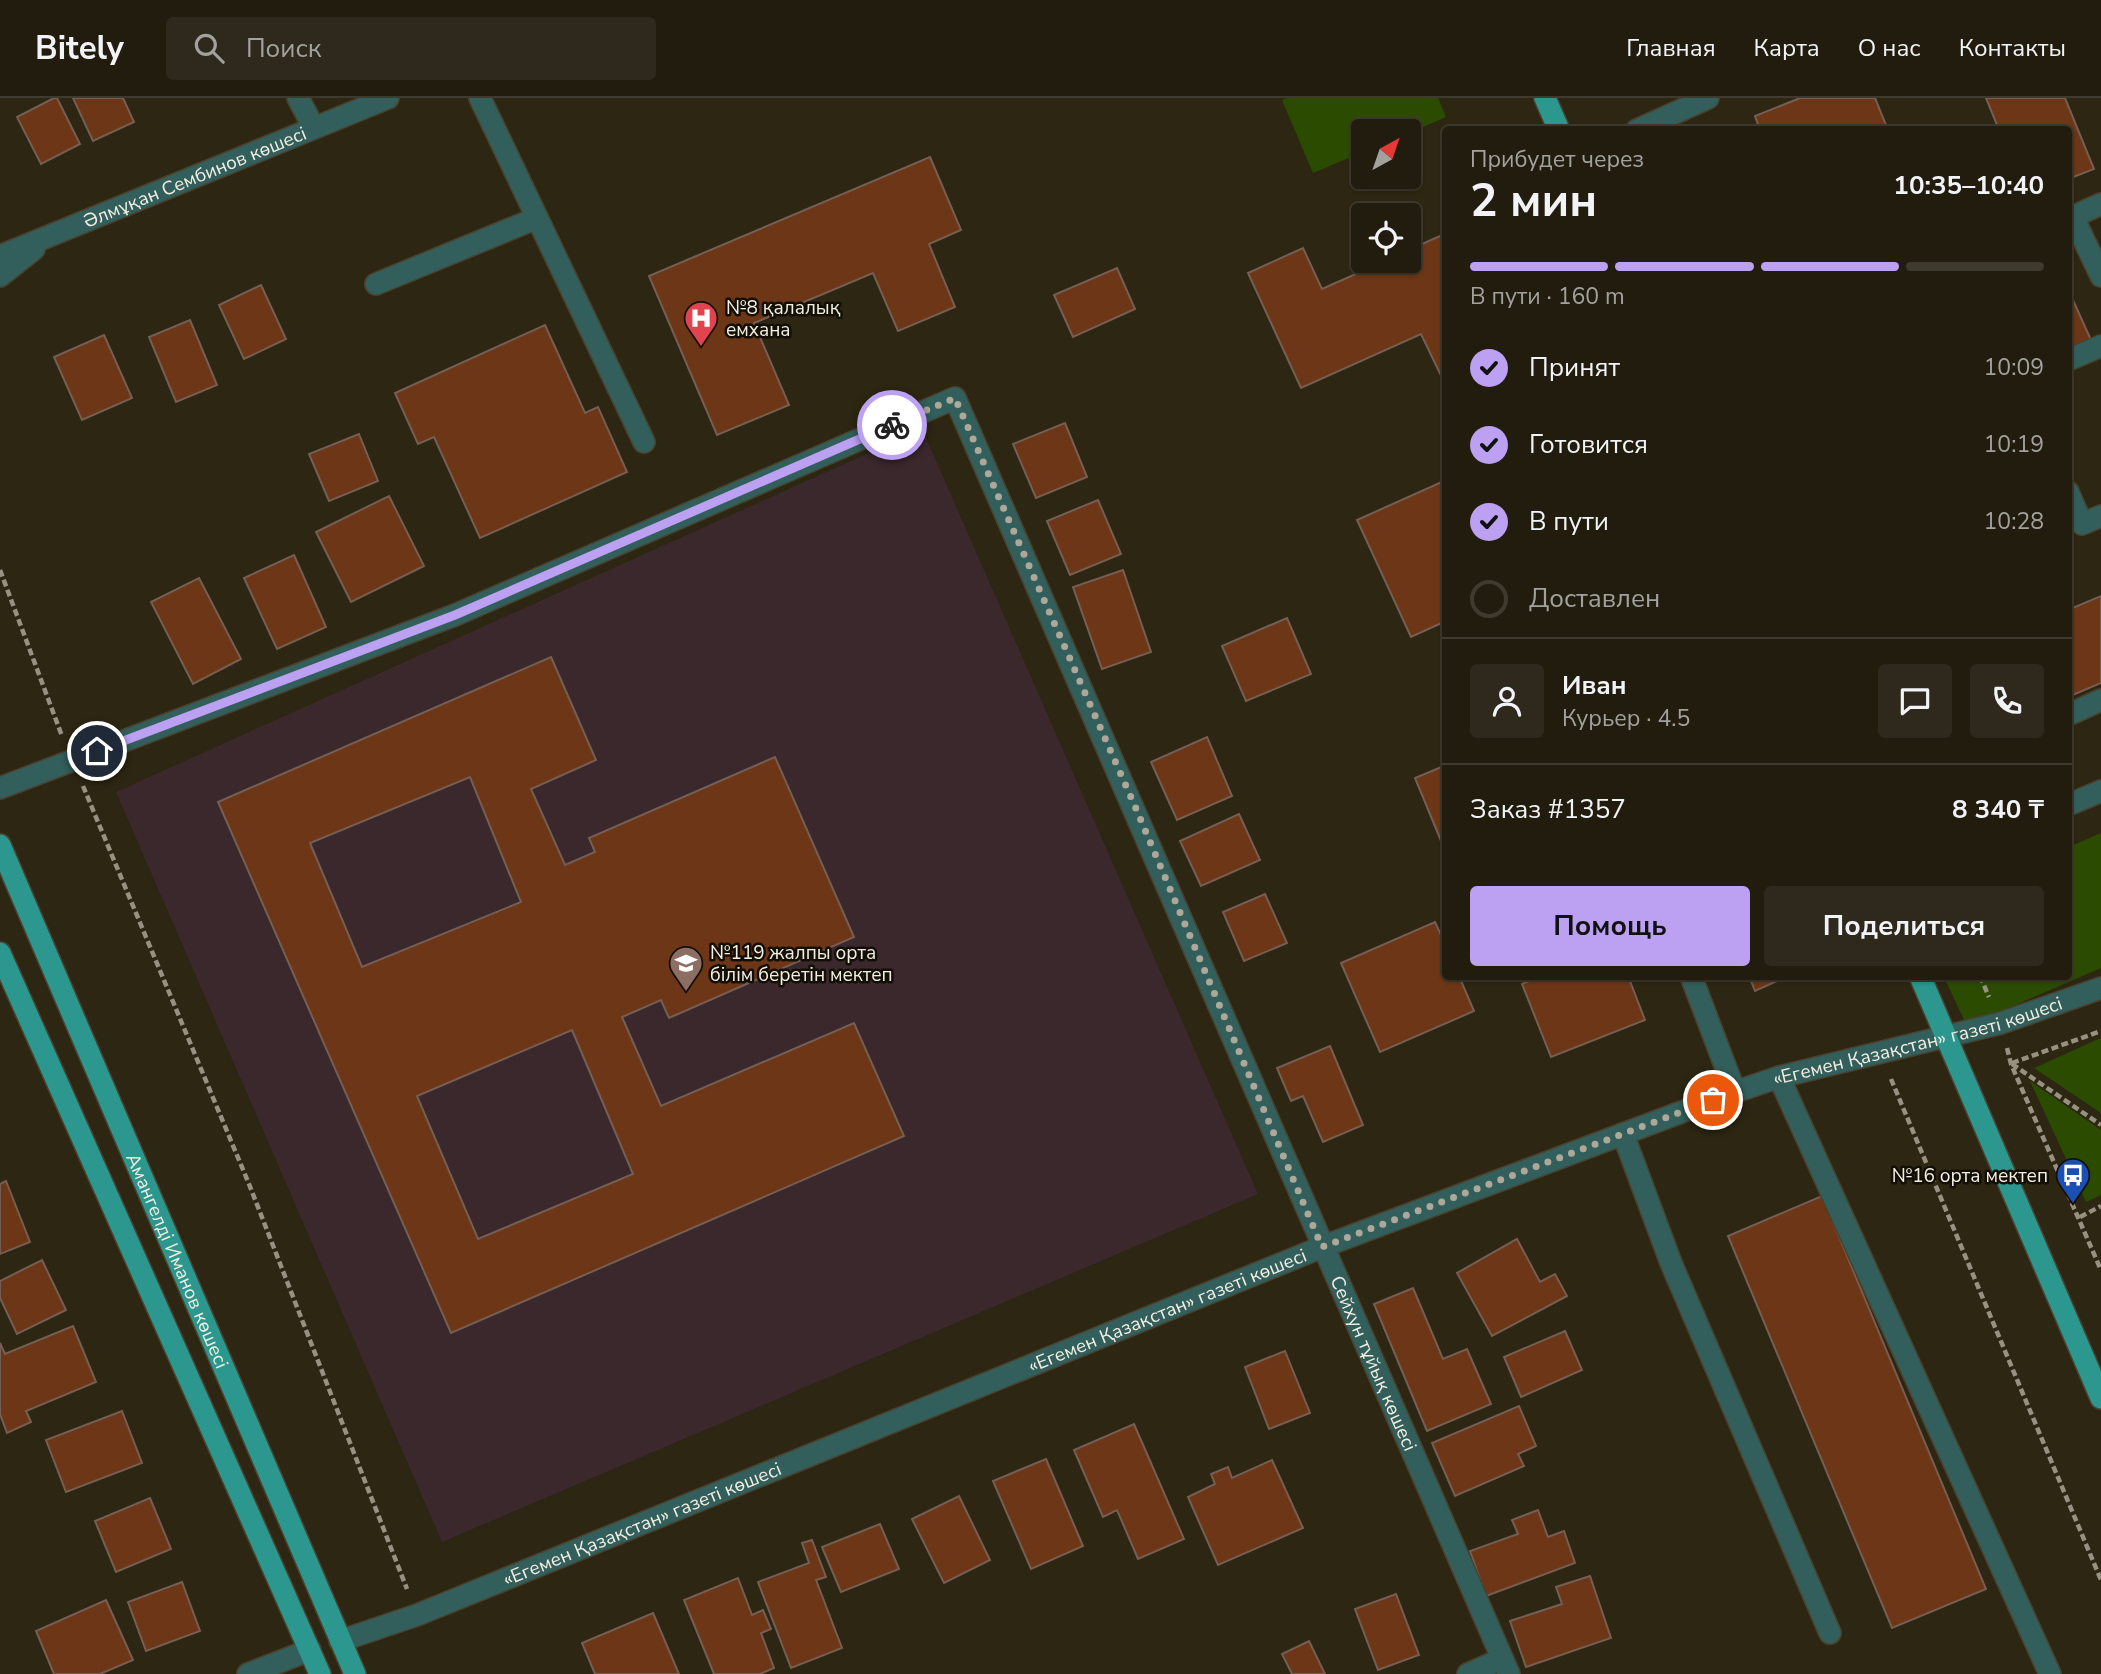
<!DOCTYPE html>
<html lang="ru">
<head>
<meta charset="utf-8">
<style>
  :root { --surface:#221c0e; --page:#2e291c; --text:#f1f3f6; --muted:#a2a19e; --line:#3f3a2e; --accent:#bca0f2 }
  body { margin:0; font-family:"Nunito Sans",sans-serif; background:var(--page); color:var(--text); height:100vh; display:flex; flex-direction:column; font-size:26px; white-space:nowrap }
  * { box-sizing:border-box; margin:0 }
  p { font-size:23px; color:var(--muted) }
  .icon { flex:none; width:38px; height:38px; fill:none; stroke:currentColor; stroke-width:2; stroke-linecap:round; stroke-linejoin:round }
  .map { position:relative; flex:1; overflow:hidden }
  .panel { position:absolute; left:1442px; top:28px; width:630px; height:854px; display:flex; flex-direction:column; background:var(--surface); border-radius:7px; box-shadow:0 2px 5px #0004,0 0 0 2px var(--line) }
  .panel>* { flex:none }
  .needle { width:46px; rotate:40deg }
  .controls { position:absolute; left:1351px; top:21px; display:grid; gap:14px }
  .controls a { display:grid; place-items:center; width:70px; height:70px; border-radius:7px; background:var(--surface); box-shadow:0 2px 5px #0004,0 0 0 2px var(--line); font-size:35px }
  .pin { position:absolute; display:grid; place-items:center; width:60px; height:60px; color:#fff; margin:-30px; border:4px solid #fff; border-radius:50%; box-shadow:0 2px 7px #0007 }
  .courier { position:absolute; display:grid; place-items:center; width:70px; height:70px; margin:-35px; border:5px solid #bca0f2; border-radius:50%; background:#fff; color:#222; box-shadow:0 2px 9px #0007 }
  .overview em { font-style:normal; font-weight:700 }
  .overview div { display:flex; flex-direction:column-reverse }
  .overview { display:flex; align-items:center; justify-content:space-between; height:119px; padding:0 28px }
  h1 { font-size:46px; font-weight:700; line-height:52px }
  .bar { display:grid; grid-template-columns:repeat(4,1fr); gap:10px 7px; align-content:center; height:84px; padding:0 28px }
  .bar i { height:9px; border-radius:5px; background:var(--line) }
  .bar .selected { background:var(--accent) }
  .bar p { grid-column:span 4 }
  .line { display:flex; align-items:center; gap:18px; padding:0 28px; border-top:2px solid var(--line) }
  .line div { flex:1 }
  .round { display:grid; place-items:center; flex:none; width:74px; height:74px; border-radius:7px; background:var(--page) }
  ol { padding:0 28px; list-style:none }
  li { display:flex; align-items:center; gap:21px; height:77px }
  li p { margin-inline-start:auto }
  li .icon { padding:7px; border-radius:50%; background:var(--accent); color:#111; stroke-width:4 }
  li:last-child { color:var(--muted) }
  li i { width:38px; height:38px; border:4px solid var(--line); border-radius:50% }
  .button { display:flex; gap:14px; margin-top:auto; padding:14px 28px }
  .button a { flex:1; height:80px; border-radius:7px; background:var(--accent); color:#111; font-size:28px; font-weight:700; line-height:80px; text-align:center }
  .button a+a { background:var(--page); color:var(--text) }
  header { display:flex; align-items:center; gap:42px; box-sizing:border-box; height:98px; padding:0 35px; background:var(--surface); border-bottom:2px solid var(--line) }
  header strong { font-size:33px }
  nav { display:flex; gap:38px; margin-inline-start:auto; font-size:24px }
  .search { width:490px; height:63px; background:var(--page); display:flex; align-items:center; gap:18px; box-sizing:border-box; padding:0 24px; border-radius:7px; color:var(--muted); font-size:26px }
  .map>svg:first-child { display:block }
  .education { fill:#3b282d }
  .green { fill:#2b4c00 }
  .building { fill:#6d3616; stroke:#755e53; stroke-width:2; fill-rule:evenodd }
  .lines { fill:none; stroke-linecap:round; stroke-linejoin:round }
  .minor-casing { stroke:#49422f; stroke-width:24 }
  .major-casing { stroke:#49422f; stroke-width:24 }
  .path { stroke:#979181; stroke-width:4.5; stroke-dasharray:7 3.5; stroke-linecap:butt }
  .minor { stroke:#325f5b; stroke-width:21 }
  .major { stroke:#2b978f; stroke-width:21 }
  .done { stroke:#ada899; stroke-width:7; stroke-dasharray:0 12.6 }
  .route { stroke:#bca0f2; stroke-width:9 }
  .labels { text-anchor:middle; stroke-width:5; stroke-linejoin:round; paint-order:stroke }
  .street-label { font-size:19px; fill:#f2eee1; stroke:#130f07 }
  .poi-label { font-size:19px; fill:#f2eee1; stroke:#130f07; text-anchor:start }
</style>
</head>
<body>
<header>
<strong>Bitely</strong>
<div class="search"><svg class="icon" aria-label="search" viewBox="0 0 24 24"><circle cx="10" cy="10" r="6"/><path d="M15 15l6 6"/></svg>Поиск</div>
<nav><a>Главная</a><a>Карта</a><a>О нас</a><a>Контакты</a></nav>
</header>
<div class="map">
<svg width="2101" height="1576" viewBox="0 0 2101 1576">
  <rect width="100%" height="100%" fill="#2d2612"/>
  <!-- education -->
  <polygon class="education" points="922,331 1258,1096 442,1444 116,694"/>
  <!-- green -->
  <g class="green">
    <polygon points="1286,0 1438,0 1446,19 1409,35 1363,33 1363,54 1313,75 1282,2"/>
    <polygon points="2101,735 2101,870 1967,928 1944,879 2068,878 2069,749"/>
    <polygon points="2101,940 2101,1015 2034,970"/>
    <polygon points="2030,983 2101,1032 2101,1097 2086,1104"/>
  </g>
  <!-- building -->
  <g class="building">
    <polygon points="54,0 57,0 80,46 41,66 17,19"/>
    <polygon points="73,0 123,0 134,24 93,43"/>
    <polygon points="1800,0 1875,0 1888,32 1760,32 1755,18"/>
    <polygon points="1986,0 2065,0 2094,71 2068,81 2068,32 1999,32"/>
    <polygon points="930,59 961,132 929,146 955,209 898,233 873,175 754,225 789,307 717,337 649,178"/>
    <polygon points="1442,137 1446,145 1446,288 1421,236 1301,290 1248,175 1303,150 1322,191 1385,163 1409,163 1409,152"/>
    <polygon points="1117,170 1135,211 1073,239 1054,197"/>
    <polygon points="261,187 286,241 244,261 219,207"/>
    <polygon points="2068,191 2091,242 2068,252"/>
    <polygon points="190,222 217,287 176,304 149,239"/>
    <polygon points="545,227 585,315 598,309 627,374 480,440 434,339 418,346 395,295"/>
    <polygon points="104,237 132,300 82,322 54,259"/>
    <polygon points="1065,325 1087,379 1036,400 1013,346"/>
    <polygon points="359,336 378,383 329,403 309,356"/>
    <polygon points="1446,382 1446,468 1442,469 1446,476 1446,523 1411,539 1357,422"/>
    <polygon points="389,398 424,468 351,504 316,434"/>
    <polygon points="1098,402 1121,456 1070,477 1047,423"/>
    <polygon points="294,457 326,529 277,551 244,480"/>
    <polygon points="1123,472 1151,554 1102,571 1073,489"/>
    <polygon points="199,480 241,561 193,586 151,504"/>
    <polygon points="2101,498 2101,585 2068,599 2068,512"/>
    <polygon points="1287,520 1311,576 1246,603 1222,548"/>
    <path d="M 551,559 L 596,662 L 531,691 L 565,767 L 595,754 L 589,740 L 775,659 L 854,839 L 669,920 L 661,902 L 622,919 L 661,1008 L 854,925 L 904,1038 L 451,1235 L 218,704 ZM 470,679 L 521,804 L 362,869 L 310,745 ZM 572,932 L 633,1076 L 478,1141 L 417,998 Z"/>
    <polygon points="1207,639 1232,698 1177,722 1151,664"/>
    <polygon points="1446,667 1446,755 1415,680"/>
    <polygon points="1239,716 1260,762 1201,788 1180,743"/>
    <polygon points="1265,796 1287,845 1244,863 1223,814"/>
    <polygon points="1435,824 1446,848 1446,878 1459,878 1474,913 1380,954 1341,865"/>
    <polygon points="1541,878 1628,878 1645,922 1551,959 1522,886"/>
    <polygon points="1749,878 1788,878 1755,893"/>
    <polygon points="1330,948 1363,1027 1323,1044 1303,998 1291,1003 1277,970"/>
    <polygon points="6,1083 30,1144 0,1156 0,1086"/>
    <polygon points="1822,1098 1986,1491 1892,1530 1728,1138"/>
    <polygon points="1517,1141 1540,1184 1555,1176 1567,1198 1492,1238 1457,1175"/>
    <polygon points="42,1162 66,1212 17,1236 0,1200 0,1183"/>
    <polygon points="1413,1190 1443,1261 1467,1251 1491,1306 1427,1333 1374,1206"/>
    <polygon points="73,1228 96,1284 26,1313 31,1324 7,1335 0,1316 0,1245 5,1256"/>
    <polygon points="1565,1233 1582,1272 1521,1299 1504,1259"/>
    <polygon points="1285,1253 1310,1315 1269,1331 1245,1269"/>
    <polygon points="1519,1308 1536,1348 1518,1356 1524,1368 1455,1398 1432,1345"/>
    <polygon points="122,1313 142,1365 66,1394 46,1342"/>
    <polygon points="1134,1326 1184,1441 1138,1461 1117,1412 1103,1419 1074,1352"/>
    <polygon points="1046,1361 1083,1448 1031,1471 993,1383"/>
    <polygon points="1272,1362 1303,1430 1218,1467 1188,1399 1215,1386 1211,1376 1228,1369 1232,1380"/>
    <polygon points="959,1398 990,1462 944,1485 912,1421"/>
    <polygon points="150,1400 171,1451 116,1474 95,1423"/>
    <polygon points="1538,1412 1548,1439 1564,1433 1575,1465 1486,1498 1470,1453 1518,1436 1512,1422"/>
    <polygon points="880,1426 899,1471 841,1494 822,1449"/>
    <polygon points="812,1442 826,1479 816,1482 842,1550 791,1570 758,1484 809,1465 802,1445"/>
    <polygon points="1590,1478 1611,1540 1526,1569 1510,1523 1562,1506 1556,1489"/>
    <polygon points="738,1480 752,1517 763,1512 771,1531 761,1535 774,1570 760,1576 714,1576 684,1502"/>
    <polygon points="182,1484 200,1533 146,1553 128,1504"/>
    <polygon points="1396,1496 1419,1557 1378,1572 1355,1511"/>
    <polygon points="106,1502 133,1562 100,1576 54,1576 36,1533"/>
    <polygon points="653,1515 679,1576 595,1576 582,1545"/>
    <polygon points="1309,1543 1325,1576 1292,1576 1282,1556"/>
  </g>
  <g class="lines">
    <defs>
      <g id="minor">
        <polyline points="298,0 314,30"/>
        <polyline points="480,0 644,344"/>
        <polyline points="1637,32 1708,0"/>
        <polyline points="2073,119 2101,178"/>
        <polyline points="2068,121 2101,106"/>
        <path id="s1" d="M 0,158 L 388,0"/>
        <polyline points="0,178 34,151"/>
        <polyline points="376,186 537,120"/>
        <polyline points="2068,262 2101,248"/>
        <polyline points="2068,394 2082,426 2101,418"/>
        <polyline points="2068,617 2101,602"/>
        <path id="s2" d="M 0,690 L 455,517 L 955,300 L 1509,1576"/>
        <polyline points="2068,707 2101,693"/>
        <polyline points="1691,878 1735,994"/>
        <polyline points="1779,979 2050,1576"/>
        <polyline points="1623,1036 1671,1165 1830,1535"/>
        <path id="s3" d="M 340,1543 L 417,1517 L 1322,1149 L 1735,994 L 1779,979 L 2001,925 L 2101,890"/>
        <polyline points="248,1576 310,1552"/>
        <polyline points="1468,1576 1502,1561"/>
      </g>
      <g id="major">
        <polyline points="1545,0 1559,32"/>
        <path id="s4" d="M 0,747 L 355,1576"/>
        <polyline points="0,855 320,1576"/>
        <polyline points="1920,878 2101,1300"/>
      </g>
    </defs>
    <!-- minor casing -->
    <use href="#minor" class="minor-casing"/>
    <!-- major casing -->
    <use href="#major" class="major-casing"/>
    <!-- path -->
    <g class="path">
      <polyline points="0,472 62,638"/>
      <polyline points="83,688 249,1086 407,1491"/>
      <polyline points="1980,878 1989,899"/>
      <polyline points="2007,950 2011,966 2101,1172"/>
      <polyline points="2012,965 2101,933"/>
      <polyline points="2012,966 2101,1027"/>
      <polyline points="1891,981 2101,1482"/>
      <polyline points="2080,1119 2101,1108"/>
    </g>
    <!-- minor -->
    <use href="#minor" class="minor"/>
    <!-- major -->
    <use href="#major" class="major"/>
  </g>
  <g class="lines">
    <!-- done -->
    <polyline class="done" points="892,327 955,300 1134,706 1322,1149 1713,1002"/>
    <!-- route -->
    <polyline class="route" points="97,653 455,517 892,327"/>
  </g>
  <!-- icons -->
  <defs>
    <symbol id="hospital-pin" viewBox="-11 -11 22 30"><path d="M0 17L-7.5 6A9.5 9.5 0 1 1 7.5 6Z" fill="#e0444e" stroke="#130f07"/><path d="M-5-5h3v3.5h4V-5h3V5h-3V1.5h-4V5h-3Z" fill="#fff"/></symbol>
    <symbol id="school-pin" viewBox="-11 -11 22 30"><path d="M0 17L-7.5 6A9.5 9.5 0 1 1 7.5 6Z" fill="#8d6e63" stroke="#130f07"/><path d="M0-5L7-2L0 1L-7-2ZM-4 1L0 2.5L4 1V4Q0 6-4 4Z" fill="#fff"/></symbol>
    <symbol id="bus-pin" viewBox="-11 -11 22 30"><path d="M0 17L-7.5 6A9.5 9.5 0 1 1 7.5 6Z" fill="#1a4fb4" stroke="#130f07"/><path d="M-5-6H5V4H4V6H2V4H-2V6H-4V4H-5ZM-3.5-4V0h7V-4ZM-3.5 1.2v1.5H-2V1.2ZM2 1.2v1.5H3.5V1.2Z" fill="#fff"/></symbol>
  </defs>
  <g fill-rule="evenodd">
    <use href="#hospital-pin" x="682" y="201" width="38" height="52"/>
    <use href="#school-pin" x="667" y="846" width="38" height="52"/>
    <use href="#bus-pin" x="2054" y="1058" width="38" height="52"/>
  </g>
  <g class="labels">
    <!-- street labels -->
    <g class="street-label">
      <text dy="7" stroke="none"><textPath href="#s1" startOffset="210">Әлмұқан Сембинов көшесі</textPath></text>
      <text dy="7" stroke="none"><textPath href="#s3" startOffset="1689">«Егемен Қазақстан» газеті көшесі</textPath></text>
      <text dy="7" stroke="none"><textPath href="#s4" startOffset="452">Амангелді Иманов көшесі</textPath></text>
      <text dy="7" stroke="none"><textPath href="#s3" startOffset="891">«Егемен Қазақстан» газеті көшесі</textPath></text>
      <text dy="7" stroke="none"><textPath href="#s2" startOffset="2084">Сейхун тұйық көшесі</textPath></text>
      <text dy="7" stroke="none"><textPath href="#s3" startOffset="324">«Егемен Қазақстан» газеті көшесі</textPath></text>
    </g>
    <!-- poi labels -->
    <g class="poi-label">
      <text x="726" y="216">№8 қалалық<tspan x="726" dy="22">емхана</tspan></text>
      <text x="710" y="861">№119 жалпы орта<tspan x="710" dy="22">білім беретін мектеп</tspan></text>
      <text x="2048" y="1084" text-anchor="end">№16 орта мектеп</text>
    </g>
  </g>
</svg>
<div class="controls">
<a><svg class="needle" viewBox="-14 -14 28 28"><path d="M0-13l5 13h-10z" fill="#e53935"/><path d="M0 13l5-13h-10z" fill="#a2a19e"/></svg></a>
<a><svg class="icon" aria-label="locate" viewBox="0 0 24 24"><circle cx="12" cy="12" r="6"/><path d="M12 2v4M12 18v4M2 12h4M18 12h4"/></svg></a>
</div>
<div class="pin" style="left:1713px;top:1002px;background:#ea580c"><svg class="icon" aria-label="bag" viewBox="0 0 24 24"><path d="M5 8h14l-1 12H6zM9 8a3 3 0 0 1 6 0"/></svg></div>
<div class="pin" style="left:97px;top:653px;background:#1f2937"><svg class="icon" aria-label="home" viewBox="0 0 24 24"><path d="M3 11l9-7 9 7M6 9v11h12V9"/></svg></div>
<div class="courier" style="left:892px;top:327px"><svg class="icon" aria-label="bike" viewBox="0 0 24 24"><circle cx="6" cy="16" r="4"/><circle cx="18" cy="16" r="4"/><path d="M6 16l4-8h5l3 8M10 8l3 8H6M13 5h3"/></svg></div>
<section class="panel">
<div class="overview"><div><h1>2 мин</h1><p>Прибудет через</p></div><em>10:35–10:40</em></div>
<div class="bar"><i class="selected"></i><i class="selected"></i><i class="selected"></i><i></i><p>В пути · 160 m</p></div>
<ol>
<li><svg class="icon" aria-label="check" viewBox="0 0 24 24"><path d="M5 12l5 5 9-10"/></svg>Принят<p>10:09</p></li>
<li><svg class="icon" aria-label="check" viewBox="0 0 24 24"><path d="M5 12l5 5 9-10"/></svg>Готовится<p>10:19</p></li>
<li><svg class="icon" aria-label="check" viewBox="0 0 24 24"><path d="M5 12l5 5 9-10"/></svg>В пути<p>10:28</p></li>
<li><i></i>Доставлен</li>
</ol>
<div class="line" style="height:126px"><a class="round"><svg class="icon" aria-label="person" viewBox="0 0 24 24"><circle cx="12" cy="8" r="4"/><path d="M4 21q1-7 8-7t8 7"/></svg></a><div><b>Иван</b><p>Курьер · 4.5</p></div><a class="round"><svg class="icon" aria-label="chat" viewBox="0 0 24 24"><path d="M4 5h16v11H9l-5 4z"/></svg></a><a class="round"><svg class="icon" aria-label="phone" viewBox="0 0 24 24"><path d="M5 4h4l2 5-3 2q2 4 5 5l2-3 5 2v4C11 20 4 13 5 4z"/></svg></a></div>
<div class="line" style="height:91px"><div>Заказ #1357</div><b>8 340 ₸</b></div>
<div class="button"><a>Помощь</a><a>Поделиться</a></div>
</section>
</div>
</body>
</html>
